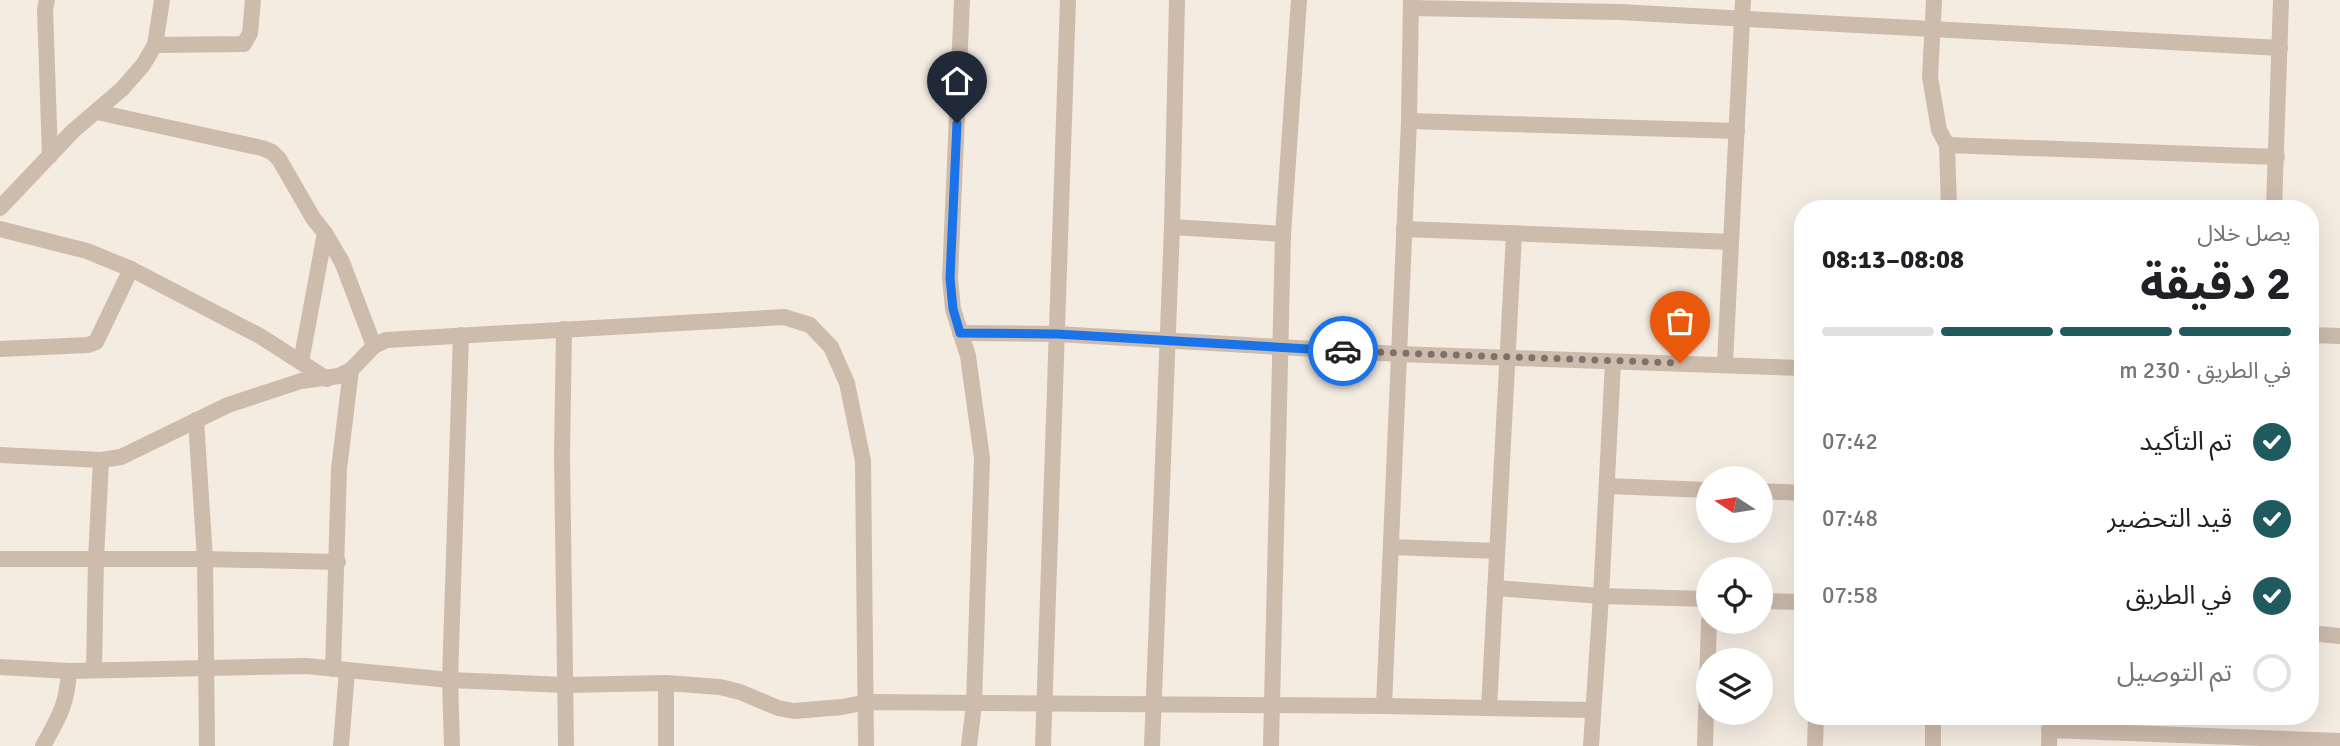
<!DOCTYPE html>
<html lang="ar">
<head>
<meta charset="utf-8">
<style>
  :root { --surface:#fff; --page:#f2f2f2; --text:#202124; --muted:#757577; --line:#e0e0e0; --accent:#1f5a5e }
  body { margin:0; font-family:Signika,"Noto Sans Arabic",sans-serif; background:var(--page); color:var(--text); direction:rtl; height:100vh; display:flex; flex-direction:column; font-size:26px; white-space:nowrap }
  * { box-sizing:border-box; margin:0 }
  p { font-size:23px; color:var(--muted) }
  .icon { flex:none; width:38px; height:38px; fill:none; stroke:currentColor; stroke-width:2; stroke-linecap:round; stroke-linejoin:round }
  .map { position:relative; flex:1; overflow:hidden; direction:ltr }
  .drawer { position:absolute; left:1794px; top:200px; width:525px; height:525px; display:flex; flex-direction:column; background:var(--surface); border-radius:28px; box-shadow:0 7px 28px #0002; direction:rtl }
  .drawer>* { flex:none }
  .needle { width:46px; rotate:282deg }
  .buttons { position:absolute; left:1696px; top:466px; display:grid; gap:14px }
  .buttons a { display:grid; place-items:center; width:77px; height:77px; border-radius:50%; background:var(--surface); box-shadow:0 7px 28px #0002; font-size:35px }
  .pin { position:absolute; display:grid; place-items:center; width:60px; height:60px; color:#fff; margin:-72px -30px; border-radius:50% 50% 50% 0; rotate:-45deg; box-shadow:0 0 7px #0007 }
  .pin .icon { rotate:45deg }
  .courier { position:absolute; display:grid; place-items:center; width:70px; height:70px; margin:-35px; border:5px solid #1a73e8; border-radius:50%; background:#fff; color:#222; box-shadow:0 2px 9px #0007 }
  .head em { font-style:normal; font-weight:700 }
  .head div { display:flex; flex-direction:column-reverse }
  .head { display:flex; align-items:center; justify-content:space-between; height:119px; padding:0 28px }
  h1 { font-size:46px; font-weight:700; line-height:52px }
  .bar { display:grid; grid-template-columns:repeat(4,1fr); gap:10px 7px; align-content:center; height:84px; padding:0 28px }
  .bar i { height:9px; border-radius:5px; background:var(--line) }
  .bar .current { background:var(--accent) }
  .bar p { grid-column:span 4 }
  ol { padding:0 28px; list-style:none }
  li { display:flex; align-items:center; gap:21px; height:77px }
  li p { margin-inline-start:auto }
  li .icon { padding:7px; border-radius:50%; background:var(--accent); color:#fff; stroke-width:4 }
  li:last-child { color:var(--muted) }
  li i { width:38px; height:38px; border:4px solid var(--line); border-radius:50% }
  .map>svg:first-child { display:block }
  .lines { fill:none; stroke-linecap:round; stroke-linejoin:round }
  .minor { stroke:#cdbbac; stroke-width:16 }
  .done { stroke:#7c716b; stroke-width:7; stroke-dasharray:0 12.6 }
  .route { stroke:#1a73e8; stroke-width:9 }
</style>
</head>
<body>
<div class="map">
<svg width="2340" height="746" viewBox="0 0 2340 746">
  <rect width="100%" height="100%" fill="#f4ebe1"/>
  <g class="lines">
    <!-- minor -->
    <g class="minor">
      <polyline points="47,0 45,9 50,156"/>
      <polyline points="962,0 950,278 953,309 968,356 982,458 974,704 969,746"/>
      <polyline points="1934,0 1930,77 1939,130 1947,145 1949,208"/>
      <polyline points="1411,8 1619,12 2280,48"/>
      <polyline points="155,45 244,44 250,33 253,0"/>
      <polyline points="97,112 262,148 272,152 279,159 313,218 325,233 342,262 374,346"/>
      <polyline points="1409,121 1737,131"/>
      <polyline points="1947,145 2277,157"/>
      <polyline points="0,208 73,131 122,89 143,65 155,45 162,0"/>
      <polyline points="2274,208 2281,0"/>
      <polyline points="1172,227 1283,234"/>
      <polyline points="0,229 87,251 131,269 260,336 327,379"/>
      <polyline points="1404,229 1731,242"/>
      <polyline points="564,329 562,455 566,746"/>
      <polyline points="960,333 1057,334 1399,354 1802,368"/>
      <polyline points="2310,335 2340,336"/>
      <polyline points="0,349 88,345 96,342 131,269"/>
      <polyline points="301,362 325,233"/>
      <polyline points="1725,364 1743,0"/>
      <polyline points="196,420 205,559 207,746"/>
      <polyline points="0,455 101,460 121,457 228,405 301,381 339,376 351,370 374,346 386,340 784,317 810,325 831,347 847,383 863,461 866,746"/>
      <polyline points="1607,486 1708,490"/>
      <polyline points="1760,491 1802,493"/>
      <polyline points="1391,547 1497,551"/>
      <polyline points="0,559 205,559 338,562"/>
      <polyline points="1495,588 1601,596 1708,599"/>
      <polyline points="1760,601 1802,602"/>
      <polyline points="2310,633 2340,636"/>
      <polyline points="0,667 69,671 306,666 450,680 565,685 666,683 720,687 740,692 778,708 794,711 842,707 867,702 1384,706 1592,710"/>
      <polyline points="333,669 339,469 351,370"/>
      <polyline points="94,670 96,559 101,460"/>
      <polyline points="666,683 666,746"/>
      <polyline points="1384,706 1409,121 1411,0"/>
      <polyline points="1489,708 1514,234"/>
      <polyline points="2049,730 2340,741"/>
      <path d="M 43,746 C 59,717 67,705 69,671"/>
      <polyline points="341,746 347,671"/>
      <polyline points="452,746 450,680 461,335"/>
      <polyline points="1043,746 1068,0"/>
      <polyline points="1152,746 1172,227 1177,0"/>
      <polyline points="1271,746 1283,234 1299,0"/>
      <polyline points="1591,746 1601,596 1613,362"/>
      <polyline points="1705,746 1709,621"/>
      <polyline points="1815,746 1816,716"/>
      <polyline points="1933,746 1933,716"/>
      <polyline points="2049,746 2050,716"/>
    </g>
  </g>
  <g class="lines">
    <!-- done -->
    <polyline class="done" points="1343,351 1680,363"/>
    <!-- route -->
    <polyline class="route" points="957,123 950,278 953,309 960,333 1057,334 1343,351"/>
  </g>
</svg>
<div class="buttons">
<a><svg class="needle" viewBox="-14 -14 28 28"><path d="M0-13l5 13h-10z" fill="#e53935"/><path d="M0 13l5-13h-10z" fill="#757577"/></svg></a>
<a><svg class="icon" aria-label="locate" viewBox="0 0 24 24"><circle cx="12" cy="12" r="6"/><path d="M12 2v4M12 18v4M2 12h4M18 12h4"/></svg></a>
<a><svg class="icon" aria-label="layers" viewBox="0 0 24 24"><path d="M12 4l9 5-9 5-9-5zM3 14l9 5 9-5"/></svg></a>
</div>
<div class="pin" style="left:1680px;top:363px;background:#ea580c"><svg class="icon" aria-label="bag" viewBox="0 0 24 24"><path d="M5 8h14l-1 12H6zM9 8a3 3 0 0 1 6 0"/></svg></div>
<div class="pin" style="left:957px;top:123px;background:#1f2937"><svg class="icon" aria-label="home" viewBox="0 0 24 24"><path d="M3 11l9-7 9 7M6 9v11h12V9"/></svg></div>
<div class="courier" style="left:1343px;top:351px"><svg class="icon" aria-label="car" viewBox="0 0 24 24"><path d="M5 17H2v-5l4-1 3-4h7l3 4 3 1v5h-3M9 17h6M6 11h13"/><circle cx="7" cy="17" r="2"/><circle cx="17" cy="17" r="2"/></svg></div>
<section class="drawer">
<div class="head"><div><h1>2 دقيقة</h1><p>يصل خلال</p></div><em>08:08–08:13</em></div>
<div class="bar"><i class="current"></i><i class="current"></i><i class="current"></i><i></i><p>في الطريق · 230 m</p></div>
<ol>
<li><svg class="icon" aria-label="check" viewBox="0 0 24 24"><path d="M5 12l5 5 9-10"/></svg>تم التأكيد<p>07:42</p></li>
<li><svg class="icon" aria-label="check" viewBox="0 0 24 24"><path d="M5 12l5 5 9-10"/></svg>قيد التحضير<p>07:48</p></li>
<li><svg class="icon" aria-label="check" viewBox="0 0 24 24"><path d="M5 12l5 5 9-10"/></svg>في الطريق<p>07:58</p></li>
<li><i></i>تم التوصيل</li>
</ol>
</section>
</div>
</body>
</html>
